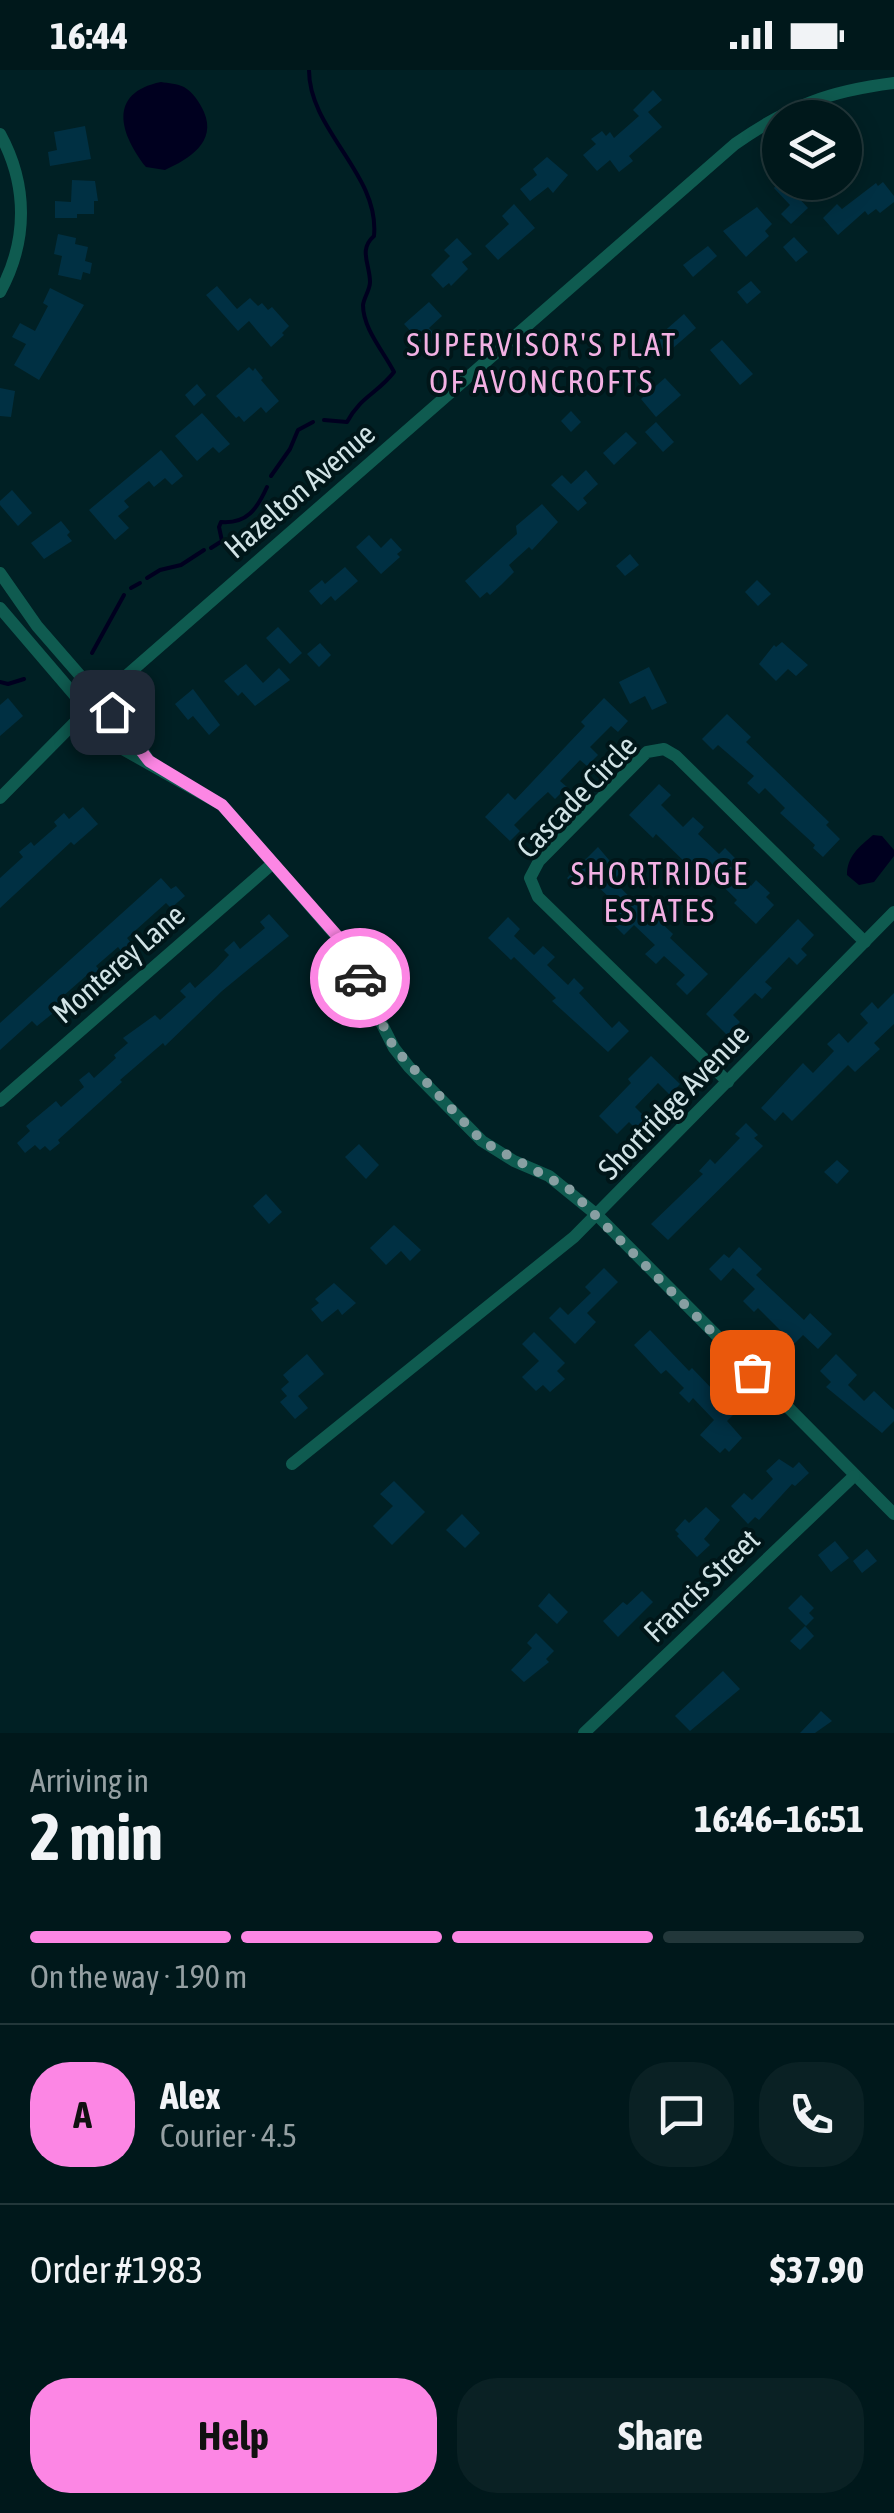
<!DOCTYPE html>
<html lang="en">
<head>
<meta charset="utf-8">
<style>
  :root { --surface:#00181b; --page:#0a2124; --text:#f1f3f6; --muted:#95a0a3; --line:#22373a; --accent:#fc86e4 }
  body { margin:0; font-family:"Asap Condensed",sans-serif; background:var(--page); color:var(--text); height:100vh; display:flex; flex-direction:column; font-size:38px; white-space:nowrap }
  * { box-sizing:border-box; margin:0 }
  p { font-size:32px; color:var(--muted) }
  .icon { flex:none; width:55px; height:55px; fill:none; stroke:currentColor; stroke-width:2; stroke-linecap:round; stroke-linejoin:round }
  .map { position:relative; height:1663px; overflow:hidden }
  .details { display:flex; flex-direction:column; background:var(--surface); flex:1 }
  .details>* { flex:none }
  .tools { position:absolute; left:762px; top:30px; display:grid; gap:20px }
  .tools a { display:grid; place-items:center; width:100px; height:100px; border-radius:50%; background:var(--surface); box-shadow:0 5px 25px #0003,0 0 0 2px var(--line); font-size:50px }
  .pin { position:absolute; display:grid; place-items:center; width:85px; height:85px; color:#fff; margin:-42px; border-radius:20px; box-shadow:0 5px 15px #0006 }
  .courier { position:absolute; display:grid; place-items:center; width:100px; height:100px; margin:-50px; border:8px solid #fc86e4; border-radius:50%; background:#fff; color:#222; box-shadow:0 2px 12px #0007 }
  .summary em { font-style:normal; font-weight:700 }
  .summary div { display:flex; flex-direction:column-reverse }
  .summary { display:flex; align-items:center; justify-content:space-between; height:170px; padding:0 30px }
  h1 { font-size:65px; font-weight:700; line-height:75px }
  .bar { display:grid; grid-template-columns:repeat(4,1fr); gap:15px 10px; align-content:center; height:120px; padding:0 30px }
  .bar i { height:12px; border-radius:8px; background:var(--line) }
  .bar .on { background:var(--accent) }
  .bar p { grid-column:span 4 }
  .line { display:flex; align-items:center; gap:25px; padding:0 30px; border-top:2px solid var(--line) }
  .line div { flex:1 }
  .round { display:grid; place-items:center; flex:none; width:105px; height:105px; border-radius:40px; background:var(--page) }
  .cta { display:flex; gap:20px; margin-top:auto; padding:20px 30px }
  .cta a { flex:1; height:115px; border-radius:40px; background:var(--accent); color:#111; font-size:40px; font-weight:700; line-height:115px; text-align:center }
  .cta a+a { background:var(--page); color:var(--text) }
  .status { display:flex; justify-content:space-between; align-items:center; height:70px; padding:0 50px; background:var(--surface); direction:ltr }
  .status svg { height:28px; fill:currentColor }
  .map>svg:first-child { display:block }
  .water { fill:#00001f }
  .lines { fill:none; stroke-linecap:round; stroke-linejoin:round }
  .stream { stroke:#00001f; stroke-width:4 }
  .building { fill:#003043 }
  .minor { stroke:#0f5b50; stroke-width:12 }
  .done { stroke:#889fa2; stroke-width:10; stroke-dasharray:0 18 }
  .route { stroke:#fc86e4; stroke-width:12 }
  .labels { text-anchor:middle; stroke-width:8; stroke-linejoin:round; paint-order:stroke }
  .street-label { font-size:30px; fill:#d1e3e6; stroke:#001619 }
  .neighbourhood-label { font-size:32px; letter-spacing:2.5px; fill:#f2b0e3; stroke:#001619 }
</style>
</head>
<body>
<div class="status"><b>16:44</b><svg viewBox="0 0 49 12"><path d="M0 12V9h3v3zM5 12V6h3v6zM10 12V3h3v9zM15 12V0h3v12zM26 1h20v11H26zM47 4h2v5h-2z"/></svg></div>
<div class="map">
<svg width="894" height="1663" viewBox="0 0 894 1663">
  <rect width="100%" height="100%" fill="#002024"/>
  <!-- water -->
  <g class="water">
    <path d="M 161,12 C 168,13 178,14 184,17 C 193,22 200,33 204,42 C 217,72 189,89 165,100 L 146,97 C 120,64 107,23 161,12 Z"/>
    <path d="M 873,765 L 882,766 L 894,780 L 894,786 L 874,812 L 859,815 L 847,805 C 847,786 859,777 873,765 Z"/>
  </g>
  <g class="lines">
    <!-- stream -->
    <g class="stream">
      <path d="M 309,0 C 309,61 380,104 374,166 C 358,180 370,194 370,212 C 370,220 364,227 363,235 C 363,259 384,282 394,302 C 378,323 360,327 347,352 L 324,350"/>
      <polyline points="271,406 290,379 298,360 313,352"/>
      <path d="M 211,478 L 222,471 L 219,457 L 221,452 C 247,454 257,439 267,417"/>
      <polyline points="147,508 160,500 181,495 204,480"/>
      <polyline points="131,518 140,513"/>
      <polyline points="92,583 124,525"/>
      <polyline points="0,612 8,614 24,609"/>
    </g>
  </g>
  <!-- building -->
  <g class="building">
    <polygon points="653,20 662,30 648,42 662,57 629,86 633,91 619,102 610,90 597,101 583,85 596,74 591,69 602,61 606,66 610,62 614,68 639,46 633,40"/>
    <polygon points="85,56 91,89 50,96 48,82 57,80 54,62"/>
    <polygon points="547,87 568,105 553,123 548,117 530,131 520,119 537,105 533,99"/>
    <polygon points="72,110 95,111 98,131 94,131 94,144 77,144 77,148 55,148 55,131 71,132"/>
    <polygon points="779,112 809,112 796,125 808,138 791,154 781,144 790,135 774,118"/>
    <polygon points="883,112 894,126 894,132 880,143 876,139 868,145 865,141 838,165 823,148 837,134 842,139 876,113 878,116"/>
    <polygon points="514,134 535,158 498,190 485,176 509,154 502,146"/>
    <polygon points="757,137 772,154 765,161 769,166 746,187 723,161"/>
    <polygon points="58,164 76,168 75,174 88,177 85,191 92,193 90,204 83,202 81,210 58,205 62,186 54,184"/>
    <polygon points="794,167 808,182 796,192 783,177"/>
    <polygon points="457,168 472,184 462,192 468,199 451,216 449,213 443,218 431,205 450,186 444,180"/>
    <polygon points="708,176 717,186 693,207 683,195"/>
    <polygon points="751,211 761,222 747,234 737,222"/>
    <polygon points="217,216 237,239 250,228 258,236 262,233 268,240 272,237 289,256 282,263 284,265 271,277 249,251 238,261 206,225"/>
    <polygon points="50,218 84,235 39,310 14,295 26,274 12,267 20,253 35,261 48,236 43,233"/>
    <polygon points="429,232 442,246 429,258 439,269 428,280 404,254"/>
    <polygon points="684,244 696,258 665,285 653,271"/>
    <polygon points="722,270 753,304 740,315 710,280"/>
    <polygon points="249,297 253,301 255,298 263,308 261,310 279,331 266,343 261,337 244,352 239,346 236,348 216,326"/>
    <polygon points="665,308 681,325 656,347 641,329"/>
    <polygon points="197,314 206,325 194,336 185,325"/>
    <polygon points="0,318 15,321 11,347 0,346"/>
    <polygon points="571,341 581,352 571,362 561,351"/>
    <polygon points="202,343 230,374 219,383 213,377 197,391 175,366"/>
    <polygon points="656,352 674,372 663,382 645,362"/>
    <polygon points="626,362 637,373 614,395 603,383"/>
    <polygon points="161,380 183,406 172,415 165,408 154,417 149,411 124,431 129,437 118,446 129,458 115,470 89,440"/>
    <polygon points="586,400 598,414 583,428 587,433 578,441 551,415 562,405 571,414"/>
    <polygon points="12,420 32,443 18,456 0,435 0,431"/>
    <polygon points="542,434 558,452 532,480 529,477 509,495 514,502 501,515 490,525 487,522 480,528 465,511 517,464 516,456"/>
    <polygon points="61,451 70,462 67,465 72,471 44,489 31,473"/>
    <polygon points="369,465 381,478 391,468 402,480 397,484 400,487 381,504 356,477"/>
    <polygon points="630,484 639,495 625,506 616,496"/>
    <polygon points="345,497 358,511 335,531 331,526 321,535 309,521 322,510 325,514"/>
    <polygon points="757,510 771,524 758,536 745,522"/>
    <polygon points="278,557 302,583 290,594 266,568"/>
    <polygon points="782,572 808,595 796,606 788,599 776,611 759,594 774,575 776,577"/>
    <polygon points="320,573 331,585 319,597 307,584"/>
    <polygon points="246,594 263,613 279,598 290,610 255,636 242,622 238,626 224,611"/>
    <polygon points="649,597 667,633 652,640 645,626 630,634 619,612"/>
    <polygon points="193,619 220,655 209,665 193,646 188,650 175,634"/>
    <polygon points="8,628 23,646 0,666 0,635"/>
    <polygon points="604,628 628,651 618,662 611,656 590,677 598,685 587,696 580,690 560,711 567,717 555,729 548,722 536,733 514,755 520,761 510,771 485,747 508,723 515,730 585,656 581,652"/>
    <polygon points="727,644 751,667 746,672 829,752 826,755 840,769 823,787 813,778 815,775 780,743 785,738 765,718 759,724 747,713 754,706 718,675 713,680 702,669"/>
    <polygon points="659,714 671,725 661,735 683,757 693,747 704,757 698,764 719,784 725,778 736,789 730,796 751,816 756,810 770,823 766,827 774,835 756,854 734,833 737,830 697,791 690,797 656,764 653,768 629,745"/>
    <polygon points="83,737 98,754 74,775 71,772 0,838 0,808 23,787 19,782 31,772 34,776 57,756 54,752 64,743 69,749"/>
    <polygon points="598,777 620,803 613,810 653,851 656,848 673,864 670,868 708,904 687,925 676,914 685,905 664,886 656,894 645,884 655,875 634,855 624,865 613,854 622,846 610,834 613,831 589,808 579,819 567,808"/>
    <polygon points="161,808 171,819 176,816 185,826 171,838 166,833 127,868 132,874 122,882 118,877 96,896 101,902 91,911 87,905 62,927 67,932 37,956 32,951 0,980 0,953"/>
    <polygon points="269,844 289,866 222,921 165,976 163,973 120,1010 122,1012 58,1070 60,1073 50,1081 45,1076 40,1080 35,1075 25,1083 17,1073 30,1061 26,1056 56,1031 61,1037 84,1017 79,1010 89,1002 94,1008 116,988 114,985 128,973 123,968 155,945 160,950 186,927 180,921 190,912 195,918 216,899 229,885 224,880 234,871 240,879 265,858 260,852"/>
    <polygon points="508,847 520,859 514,866 534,885 543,876 555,887 547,895 568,915 574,908 584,918 579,923 612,958 619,951 629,961 608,982 552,931 556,928 514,887 511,890 488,868"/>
    <polygon points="798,849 814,865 801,879 807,885 797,895 789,887 765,912 772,918 762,929 755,923 733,945 740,952 727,965 706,944"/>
    <polygon points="894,923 894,954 874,973 880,979 855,1002 848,995 792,1051 783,1042 775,1051 761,1038 803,993 813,1003 834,981 827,974 839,963 848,973 868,953 860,944 872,932 878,939"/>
    <polygon points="651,986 680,1014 670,1025 658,1013 635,1037 646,1048 635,1058 629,1052 617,1064 599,1046 631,1013 628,1009"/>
    <polygon points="746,1053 758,1065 754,1068 763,1076 668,1170 651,1154 703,1104 699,1101 710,1089 715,1094 740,1068 735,1064"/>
    <polygon points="359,1074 379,1095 366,1109 345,1087"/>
    <polygon points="837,1090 849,1101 837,1114 824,1102"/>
    <polygon points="266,1124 282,1142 269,1154 253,1136"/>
    <polygon points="394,1155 421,1180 410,1191 401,1181 386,1195 370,1178"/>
    <polygon points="739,1177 762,1199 756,1205 804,1250 810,1243 832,1264 818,1279 803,1265 791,1277 779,1265 782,1262 758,1238 754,1242 743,1231 755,1219 733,1198 721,1211 709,1199 724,1184 729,1188"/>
    <polygon points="604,1198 618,1212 587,1243 596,1252 575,1274 549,1248 560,1237 568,1245 591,1223 585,1217"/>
    <polygon points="334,1213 356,1233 342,1245 338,1239 322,1252 311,1239 319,1233 315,1229"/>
    <polygon points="650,1260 689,1301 692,1298 735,1343 727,1351 742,1368 729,1382 725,1378 720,1383 700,1365 714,1350 693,1328 689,1333 679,1323 684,1318 666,1300 661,1304 634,1275"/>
    <polygon points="534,1262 565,1293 557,1301 565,1309 550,1322 543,1315 536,1321 522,1307 539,1291 522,1274"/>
    <polygon points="307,1284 324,1304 298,1326 308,1338 295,1349 280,1332 287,1326 281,1319 289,1312 283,1305"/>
    <polygon points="836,1284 857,1305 848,1315 864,1331 874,1321 894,1340 894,1351 882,1363 826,1317 831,1312 820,1301"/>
    <polygon points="779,1389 793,1398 799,1392 809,1403 795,1416 792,1414 759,1450 755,1447 748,1454 731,1436 744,1423 752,1430 773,1409 766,1401"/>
    <polygon points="394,1411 425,1442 392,1475 373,1456 393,1436 380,1424"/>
    <polygon points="706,1437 720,1450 704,1469 710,1475 697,1487 677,1466 679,1464 675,1460 685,1449 689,1453"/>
    <polygon points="462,1444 480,1463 465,1478 446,1460"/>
    <polygon points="835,1471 849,1488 831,1502 818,1485"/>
    <polygon points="867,1479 877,1491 862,1503 853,1491"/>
    <polygon points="642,1521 653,1532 618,1567 603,1551 623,1532 627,1535"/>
    <polygon points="549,1523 568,1542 557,1554 538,1536"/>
    <polygon points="801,1525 814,1538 809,1543 814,1548 806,1556 788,1538"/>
    <polygon points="805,1556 814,1566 800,1580 790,1571"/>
    <polygon points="536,1563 554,1581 546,1589 549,1592 524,1612 511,1600 532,1578 527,1573"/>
    <polygon points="723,1601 740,1619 690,1661 675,1646"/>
    <polygon points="821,1641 832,1651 815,1663 800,1663"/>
  </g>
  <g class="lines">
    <!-- minor -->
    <g class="minor">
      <path d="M 0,64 C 28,115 28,171 0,222"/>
      <polyline points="0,503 37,556 137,671 149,691"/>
      <polyline points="0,538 119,677 222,735 339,869 394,978 409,997 482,1071 514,1091 549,1106 597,1145 894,1444"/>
      <path d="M 0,728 L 87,640 L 735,74 C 789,36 829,21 894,13"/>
      <polyline points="728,1012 538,827 530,808 539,791 647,682 664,679 676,686 865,872"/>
      <polyline points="0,1031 272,794"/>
      <polyline points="292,1394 574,1167 894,842"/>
      <polyline points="584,1663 854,1406"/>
    </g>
  </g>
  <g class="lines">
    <!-- done -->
    <polyline class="done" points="360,908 394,978 482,1071 569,1119 752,1302"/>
    <!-- route -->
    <polyline class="route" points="112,642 149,691 222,735 339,868 360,908"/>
  </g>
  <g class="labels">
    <!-- street labels -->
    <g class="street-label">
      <text transform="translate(300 421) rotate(-41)" y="10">Hazelton Avenue</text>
      <text transform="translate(577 727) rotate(-46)" y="10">Cascade Circle</text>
      <text transform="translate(119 894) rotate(-41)" y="10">Monterey Lane</text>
      <text transform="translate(674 1032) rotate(-46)" y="10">Shortridge Avenue</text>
      <text transform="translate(702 1516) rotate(-44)" y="10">Francis Street</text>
    </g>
    <!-- neighbourhood labels -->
    <g class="neighbourhood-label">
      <text x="542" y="286">SUPERVISOR'S PLAT<tspan x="542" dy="37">OF AVONCROFTS</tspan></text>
      <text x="660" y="815">SHORTRIDGE<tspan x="660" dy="37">ESTATES</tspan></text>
    </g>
  </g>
</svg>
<div class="tools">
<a><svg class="icon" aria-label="layers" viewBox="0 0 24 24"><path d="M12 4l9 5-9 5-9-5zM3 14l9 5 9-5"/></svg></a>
</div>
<div class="pin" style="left:752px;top:1302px;background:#ea580c"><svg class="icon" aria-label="bag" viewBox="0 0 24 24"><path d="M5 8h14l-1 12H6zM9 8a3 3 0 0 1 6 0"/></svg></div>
<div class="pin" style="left:112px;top:642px;background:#1f2937"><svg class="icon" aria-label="home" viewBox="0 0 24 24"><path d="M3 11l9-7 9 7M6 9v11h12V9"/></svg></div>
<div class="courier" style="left:360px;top:908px"><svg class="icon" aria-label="car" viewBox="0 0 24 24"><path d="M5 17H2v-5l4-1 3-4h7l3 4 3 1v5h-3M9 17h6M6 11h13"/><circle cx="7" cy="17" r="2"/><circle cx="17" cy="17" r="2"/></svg></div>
</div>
<section class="details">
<div class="summary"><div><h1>2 min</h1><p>Arriving in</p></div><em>16:46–16:51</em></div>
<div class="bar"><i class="on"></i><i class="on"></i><i class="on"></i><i></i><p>On the way · 190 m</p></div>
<div class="line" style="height:180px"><b class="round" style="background:var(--accent);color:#111">A</b><div><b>Alex</b><p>Courier · 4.5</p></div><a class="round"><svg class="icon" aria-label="chat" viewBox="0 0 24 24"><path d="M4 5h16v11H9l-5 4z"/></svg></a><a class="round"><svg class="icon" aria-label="phone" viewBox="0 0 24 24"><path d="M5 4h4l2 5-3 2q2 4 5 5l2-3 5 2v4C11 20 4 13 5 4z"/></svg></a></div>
<div class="line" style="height:130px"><div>Order #1983</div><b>$37.90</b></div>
<div class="cta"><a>Help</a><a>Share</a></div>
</section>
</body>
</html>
